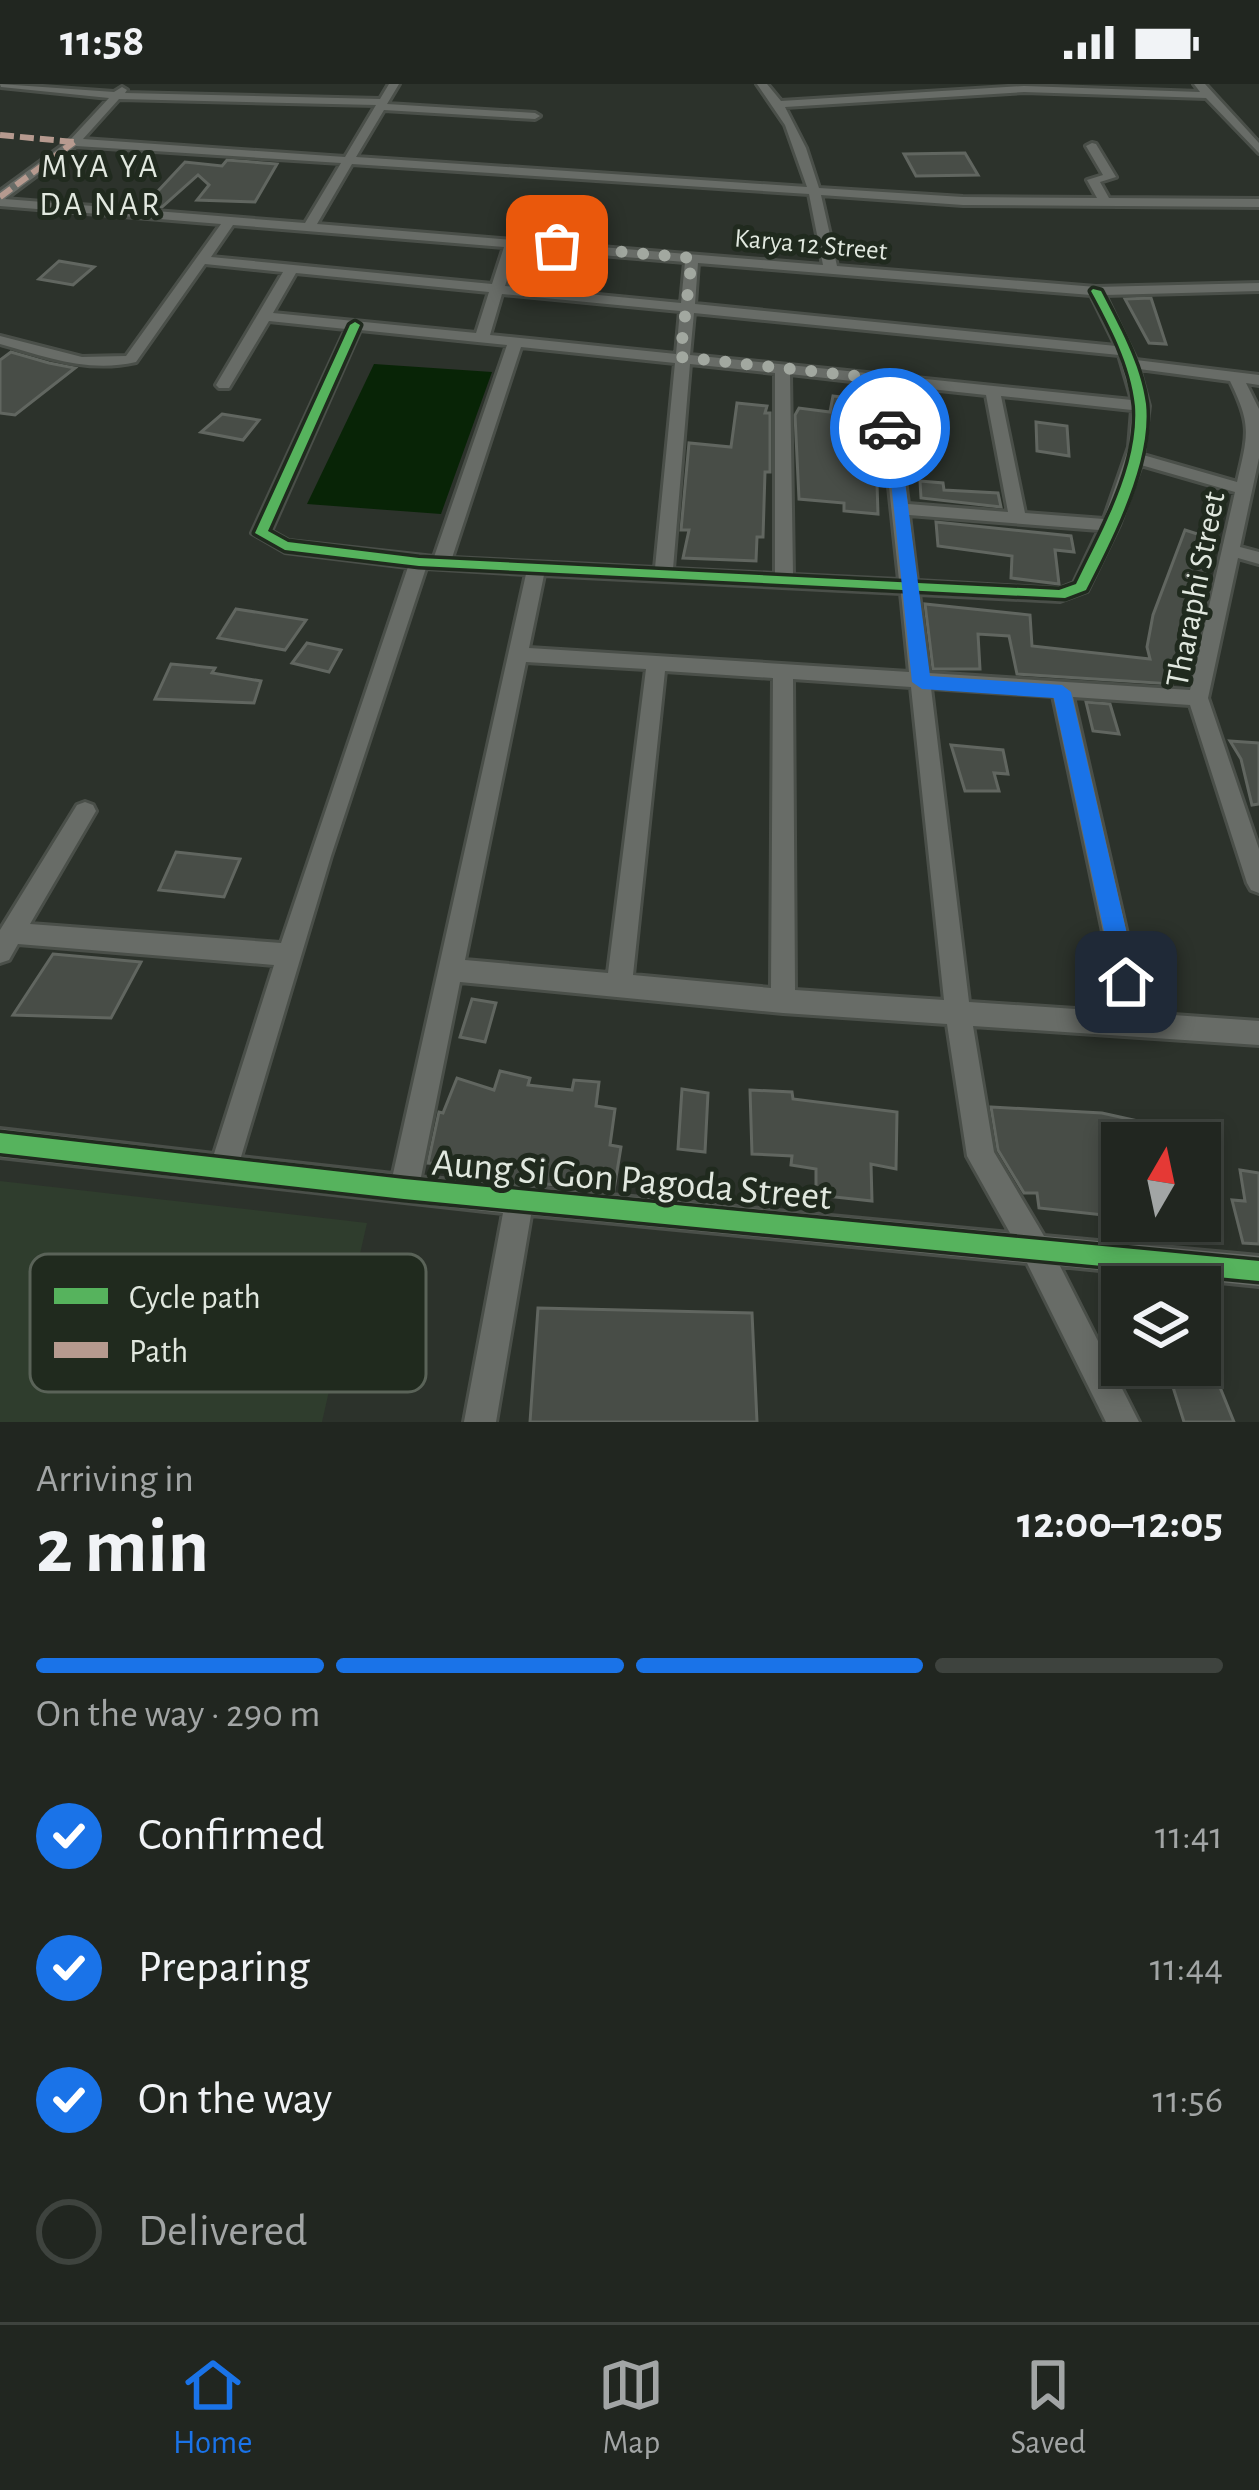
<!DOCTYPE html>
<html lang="en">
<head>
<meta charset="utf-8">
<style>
  :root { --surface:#212620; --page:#292e29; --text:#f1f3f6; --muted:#a2a5a5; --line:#3e433e; --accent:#1a73e8 }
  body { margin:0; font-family:"Alegreya Sans",sans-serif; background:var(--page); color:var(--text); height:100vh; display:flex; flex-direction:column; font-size:45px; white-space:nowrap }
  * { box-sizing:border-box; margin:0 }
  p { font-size:39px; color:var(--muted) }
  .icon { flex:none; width:66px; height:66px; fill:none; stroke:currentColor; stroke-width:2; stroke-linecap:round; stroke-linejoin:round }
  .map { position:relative; height:1338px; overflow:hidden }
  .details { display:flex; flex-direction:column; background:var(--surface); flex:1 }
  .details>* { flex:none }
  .needle { width:78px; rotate:9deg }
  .buttons { position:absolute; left:1101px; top:1038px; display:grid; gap:24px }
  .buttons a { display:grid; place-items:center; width:120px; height:120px; border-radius:0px; background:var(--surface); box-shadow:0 6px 18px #0003,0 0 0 3px var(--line); font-size:60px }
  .pin { position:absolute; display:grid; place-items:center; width:102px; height:102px; color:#fff; margin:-51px; border-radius:24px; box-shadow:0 6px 18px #0006 }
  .courier { position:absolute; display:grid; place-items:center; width:120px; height:120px; margin:-60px; border:9px solid #1a73e8; border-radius:50%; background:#fff; color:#222; box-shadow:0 3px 15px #0007 }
  .head em { font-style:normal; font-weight:700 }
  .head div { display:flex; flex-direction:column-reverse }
  .head { display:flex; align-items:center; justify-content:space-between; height:204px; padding:0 36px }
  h1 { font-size:78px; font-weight:700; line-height:90px }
  .bar { display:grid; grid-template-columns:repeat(4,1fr); gap:18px 12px; align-content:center; height:144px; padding:0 36px }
  .bar i { height:15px; border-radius:9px; background:var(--line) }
  .bar .active { background:var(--accent) }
  .bar p { grid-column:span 4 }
  ol { padding:0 36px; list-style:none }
  li { display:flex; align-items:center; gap:36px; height:132px }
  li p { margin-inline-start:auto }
  li .icon { padding:12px; border-radius:50%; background:var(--accent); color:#fff; stroke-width:4 }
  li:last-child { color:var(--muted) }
  li i { width:66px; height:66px; border:6px solid var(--line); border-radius:50% }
  .status { display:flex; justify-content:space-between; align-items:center; height:84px; padding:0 60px; background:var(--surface); direction:ltr }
  .status svg { height:33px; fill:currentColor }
  .tab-bar { display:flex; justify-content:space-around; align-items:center; height:168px; border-top:3px solid var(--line); background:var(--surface); font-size:33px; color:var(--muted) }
  .tab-bar a { display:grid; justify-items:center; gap:6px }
  .tab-bar .active { color:var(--accent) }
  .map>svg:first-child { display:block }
  .built { fill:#2f3d2d }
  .water { fill:#082406 }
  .building { fill:#484d47; stroke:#616660; stroke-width:3 }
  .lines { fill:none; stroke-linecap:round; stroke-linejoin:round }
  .minor-casing { stroke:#4a4f49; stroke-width:6 }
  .minor { fill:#686c67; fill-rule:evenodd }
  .quiet { stroke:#b69a8f; stroke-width:6; stroke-dasharray:14 6; stroke-linecap:butt }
  .cycleway-casing { stroke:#202a1e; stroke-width:7 }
  .cycleway { fill:#56b35d; fill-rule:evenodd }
  .route { fill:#1a73e8 }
  .done { stroke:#a2a8a0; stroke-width:12; stroke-dasharray:0 21.6 }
  .labels { text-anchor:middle; stroke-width:10; stroke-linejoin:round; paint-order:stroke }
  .far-street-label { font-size:27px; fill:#e1e8df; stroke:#202a1e }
  .far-quarter-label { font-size:33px; letter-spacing:3px; fill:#e1e8df; stroke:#202a1e }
  .street-label { font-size:33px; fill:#e1e8df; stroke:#202a1e }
  .near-street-label { font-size:39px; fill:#e1e8df; stroke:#202a1e }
  .key { fill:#202a1e; stroke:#5a6358; stroke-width:3 }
  .key-label { font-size:33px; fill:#e1e8df }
</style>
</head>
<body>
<div class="status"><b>11:58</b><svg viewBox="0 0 49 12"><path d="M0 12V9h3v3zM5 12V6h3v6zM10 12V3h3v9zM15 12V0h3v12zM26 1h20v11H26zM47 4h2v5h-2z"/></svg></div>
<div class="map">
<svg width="1259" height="1338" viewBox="0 0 1259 1338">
  <rect width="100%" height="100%" fill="#2c322b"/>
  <!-- built -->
  <polygon class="built" points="0,1097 367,1139 322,1338 0,1338"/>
  <!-- water -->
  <polygon class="water" points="374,280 492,288 441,430 307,420"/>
  <!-- building -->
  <g class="building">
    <polygon points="965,69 978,91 916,92 904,70"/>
    <polygon points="227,76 277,80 255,118 197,116 209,101 198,91 162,123 144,122 185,78 222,82"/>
    <polygon points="59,177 94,183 73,201 39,195"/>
    <polygon points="1151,214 1166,260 1149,259 1125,215"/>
    <polygon points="11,268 49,279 75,284 15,331 0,329 0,276"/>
    <polygon points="833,312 875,317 871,368 876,369 878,430 844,427 844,419 799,415 795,331 799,324 830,328"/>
    <polygon points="737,319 767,322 765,329 770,329 770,388 765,388 763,453 757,453 756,477 683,474 689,446 681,446 689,359 731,363"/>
    <polygon points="222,330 259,336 243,356 201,348"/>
    <polygon points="1036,338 1067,342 1069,372 1037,367"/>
    <polygon points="920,397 943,399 944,406 998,409 1001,423 921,414"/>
    <polygon points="936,438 1071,452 1074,468 1055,466 1059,500 1011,494 1012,472 938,462"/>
    <polygon points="1185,446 1213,455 1205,498 1201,497 1192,525 1182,585 1169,584 1172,600 1017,590 1009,552 978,550 980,585 933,585 925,520 1030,531 1032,562 1150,575 1147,563 1153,531"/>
    <polygon points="236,525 306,536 285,566 218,554"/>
    <polygon points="307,559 341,566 329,588 292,579"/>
    <polygon points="171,580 215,584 212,589 261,597 254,619 155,615"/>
    <polygon points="1086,618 1110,620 1119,650 1093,647"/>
    <polygon points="1230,657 1259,659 1259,720 1252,721 1241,675"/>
    <polygon points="951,661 1003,666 1008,690 994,689 999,707 965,707"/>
    <polygon points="176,768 240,775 224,813 159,806"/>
    <polygon points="53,870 141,878 111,934 13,931"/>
    <polygon points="472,915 496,919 485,958 460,953"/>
    <polygon points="500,987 530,994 528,1001 572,1006 574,996 599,998 596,1022 615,1025 610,1061 621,1063 614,1106 557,1097 557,1101 469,1093 473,1082 428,1079 439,1028 443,1029 457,994 494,1006"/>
    <polygon points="682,1005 708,1009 705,1068 678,1065"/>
    <polygon points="750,1006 792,1008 793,1015 897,1028 896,1085 871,1080 872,1117 816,1111 816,1085 791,1081 792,1072 752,1070"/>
    <polygon points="991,1023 1102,1029 1138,1037 1140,1059 1122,1059 1122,1133 1039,1124 1037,1109 1024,1109 998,1066"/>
    <polygon points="1240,1086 1259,1089 1259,1160 1243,1159 1232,1116 1245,1117"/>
    <polygon points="538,1224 752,1229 757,1338 530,1338"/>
    <polygon points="1166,1281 1211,1281 1234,1338 1184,1338"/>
  </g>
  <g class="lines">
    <defs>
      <path id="minor" d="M 0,0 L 114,8 L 122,3 L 127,6 L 125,9 L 380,15 L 389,0 L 399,0 L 387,20 L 535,29 L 540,32 L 535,35 L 384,26 L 356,73 L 807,103 L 785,41 L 757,0 L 767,0 L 781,17 L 1024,2 L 1200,8 L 1194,0 L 1205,0 L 1259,59 L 1259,69 L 1206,14 L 1024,8 L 785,23 L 806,64 L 819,104 L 963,113 L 1097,114 L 1087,96 L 1103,91 L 1086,62 L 1092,59 L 1096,60 L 1116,93 L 1100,98 L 1109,114 L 1259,115 L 1259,123 L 963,121 L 821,111 L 837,182 L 1096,203 L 1259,199 L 1259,207 L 1105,211 L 1136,276 L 1259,291 L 1259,301 L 1246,299 L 1259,325 L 1259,374 L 1240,463 L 1259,468 L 1259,480 L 1238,474 L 1208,614 L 1259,765 L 1259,809 L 1251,806 L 1247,799 L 1190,621 L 1073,613 L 1145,929 L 1259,937 L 1259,961 L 973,942 L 994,1068 L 1044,1152 L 1259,1172 L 1259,1202 L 1060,1182 L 1139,1338 L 1106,1338 L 1027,1179 L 531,1131 L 496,1338 L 464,1338 L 503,1129 L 0,1073 L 0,1045 L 214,1070 L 274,881 L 18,860 L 9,876 L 0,879 L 0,846 L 77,721 L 85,718 L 93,721 L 96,727 L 30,840 L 281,859 L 408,483 L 285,468 L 252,449 L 346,245 L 269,237 L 229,304 L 219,304 L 216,301 L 283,188 L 205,180 L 136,278 C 88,289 46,273 0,260 L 0,252 L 82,273 L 126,272 L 221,140 L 0,122 L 0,107 L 70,56 L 109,14 L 1,3 ZM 119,15 L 376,21 L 345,73 L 83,55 ZM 76,62 L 341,79 L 305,139 L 5,115 ZM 352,80 L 809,110 L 823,181 L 317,140 ZM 233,141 L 504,163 L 492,200 L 211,173 ZM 517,164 L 685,178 L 681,219 L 505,202 ZM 698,179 L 1091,211 L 1116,262 L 695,220 ZM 296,189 L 489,208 L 476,249 L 273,229 ZM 502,210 L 680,227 L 676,270 L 490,251 ZM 694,229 L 1119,271 L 1132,316 L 690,271 ZM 360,246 L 507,261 L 434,473 L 289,457 L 271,447 ZM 521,263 L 675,279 L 655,484 L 452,474 ZM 690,280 L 775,289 L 775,490 L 673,485 ZM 1139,285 L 1230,297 C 1252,342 1248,350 1237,398 L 1143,371 L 1149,322 ZM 790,290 L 878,300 L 899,496 L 793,491 ZM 893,301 L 986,311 L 1008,428 L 908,420 ZM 1001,312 L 1132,326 L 1129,363 L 1104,435 L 1025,429 ZM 1141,381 L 1235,408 L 1190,606 L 929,589 L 919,510 L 1060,517 L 1087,507 L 1119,441 ZM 909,431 L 1099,446 L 1074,499 L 1059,505 L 917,497 ZM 426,484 L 526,490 L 393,1090 L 241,1073 L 331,772 ZM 544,491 L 901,509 L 909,588 L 529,564 ZM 526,578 L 646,585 L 608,889 L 465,876 ZM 665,587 L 773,594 L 771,904 L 633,891 ZM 793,595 L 911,603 L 944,916 L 795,906 ZM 931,604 L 1053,612 L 1120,928 L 969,918 ZM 460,898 L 783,929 L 947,940 L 967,1072 L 1010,1149 L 421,1093 Z"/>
    </defs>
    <!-- minor casing -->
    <use href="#minor" class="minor-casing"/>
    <!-- minor -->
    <use href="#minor" class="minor"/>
    <!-- quiet -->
    <g class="quiet">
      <polyline points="0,51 74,58"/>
      <polyline points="0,113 74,58"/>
    </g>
    <defs>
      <g id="cycleway">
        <path d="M 1093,205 L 1101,207 C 1119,242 1141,280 1146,320 C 1152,379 1112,455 1086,506 L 1065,514 L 419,482 L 285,466 L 255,449 L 350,241 L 355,238 L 360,241 L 268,447 L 288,458 L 419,474 L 1059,506 L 1076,500 C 1102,446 1139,383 1135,322 C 1131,281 1110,242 1091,207 Z"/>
        <polygon points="0,1049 404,1095 1259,1177 1259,1197 404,1115 0,1069"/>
      </g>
    </defs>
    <!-- cycleway casing -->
    <use href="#cycleway" class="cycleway-casing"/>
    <!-- cycleway -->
    <use href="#cycleway" class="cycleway"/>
  </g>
  <!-- route -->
  <polygon class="route" points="885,340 898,344 930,592 1062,601 1071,608 1138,898 1134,905 1126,909 1115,898 1054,614 922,605 912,598"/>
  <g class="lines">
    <!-- done -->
    <polyline class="done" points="557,162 692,174 680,273 885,295 890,344"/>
  </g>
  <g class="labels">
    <!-- far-street labels -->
    <g class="far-street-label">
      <text transform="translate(811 160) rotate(5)" y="9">Karya 12 Street</text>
    </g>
    <!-- far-quarter labels -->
    <g class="far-quarter-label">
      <text x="101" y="93">MYA YA<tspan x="101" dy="38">DA NAR</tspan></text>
    </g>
    <!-- street labels -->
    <g class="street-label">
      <text transform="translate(1194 505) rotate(-79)" y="12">Tharaphi Street</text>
    </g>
    <!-- near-street labels -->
    <g class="near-street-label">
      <text transform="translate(632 1094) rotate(5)" y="14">Aung Si Gon Pagoda Street</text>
    </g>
  </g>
  <!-- legend -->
  <rect x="30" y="1170" width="396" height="138" rx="18" class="key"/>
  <rect x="54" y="1204" width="54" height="16" fill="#56b35d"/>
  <rect x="54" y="1258" width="54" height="16" fill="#b69a8f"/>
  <g class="key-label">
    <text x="129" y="1224">Cycle path</text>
    <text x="129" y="1278">Path</text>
  </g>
</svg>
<div class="buttons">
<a><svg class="needle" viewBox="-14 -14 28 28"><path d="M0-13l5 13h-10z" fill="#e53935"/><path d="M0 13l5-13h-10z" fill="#a2a5a5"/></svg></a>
<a><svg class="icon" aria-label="layers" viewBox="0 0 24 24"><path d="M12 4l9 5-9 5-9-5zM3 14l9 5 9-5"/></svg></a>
</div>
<div class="pin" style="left:557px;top:162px;background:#ea580c"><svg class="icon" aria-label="bag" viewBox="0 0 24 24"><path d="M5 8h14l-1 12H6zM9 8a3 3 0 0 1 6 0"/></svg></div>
<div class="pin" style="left:1126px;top:898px;background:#1f2937"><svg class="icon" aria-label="home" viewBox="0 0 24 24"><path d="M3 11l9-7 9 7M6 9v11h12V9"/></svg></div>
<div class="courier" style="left:890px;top:344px"><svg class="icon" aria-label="car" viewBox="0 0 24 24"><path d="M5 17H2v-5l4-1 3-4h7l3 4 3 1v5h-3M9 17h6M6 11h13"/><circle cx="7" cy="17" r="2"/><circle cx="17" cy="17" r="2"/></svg></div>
</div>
<section class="details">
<div class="head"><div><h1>2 min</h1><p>Arriving in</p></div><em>12:00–12:05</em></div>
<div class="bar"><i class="active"></i><i class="active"></i><i class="active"></i><i></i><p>On the way · 290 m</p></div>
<ol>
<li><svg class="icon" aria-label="check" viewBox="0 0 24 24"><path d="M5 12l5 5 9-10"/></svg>Confirmed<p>11:41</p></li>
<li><svg class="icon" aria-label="check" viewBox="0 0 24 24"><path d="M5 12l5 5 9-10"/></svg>Preparing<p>11:44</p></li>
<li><svg class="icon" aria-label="check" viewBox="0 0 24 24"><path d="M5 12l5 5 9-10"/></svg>On the way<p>11:56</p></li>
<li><i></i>Delivered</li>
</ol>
</section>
<nav class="tab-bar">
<a class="active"><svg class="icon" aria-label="home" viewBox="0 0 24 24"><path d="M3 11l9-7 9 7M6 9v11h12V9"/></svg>Home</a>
<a><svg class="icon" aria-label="map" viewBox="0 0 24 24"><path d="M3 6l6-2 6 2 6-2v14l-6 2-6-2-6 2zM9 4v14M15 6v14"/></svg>Map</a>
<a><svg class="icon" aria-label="saved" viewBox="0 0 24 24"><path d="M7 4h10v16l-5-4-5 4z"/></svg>Saved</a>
</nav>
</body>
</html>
